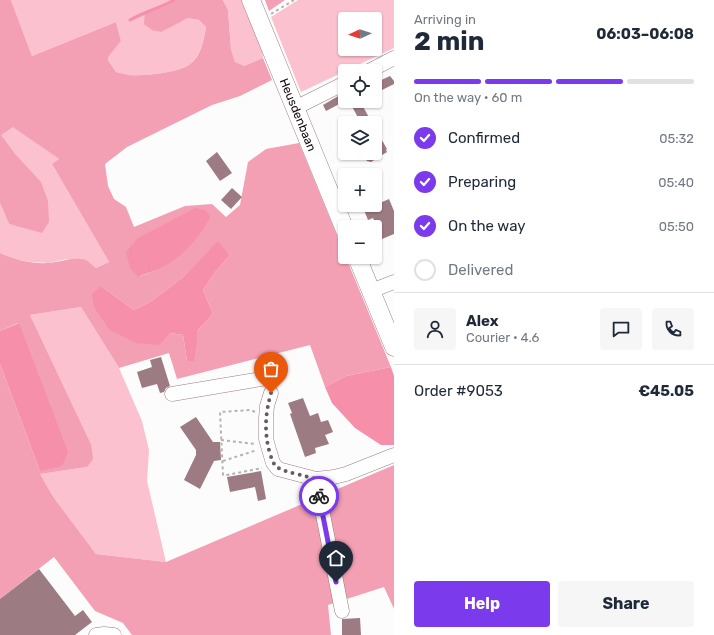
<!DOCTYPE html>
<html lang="en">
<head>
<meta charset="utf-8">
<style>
  :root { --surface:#fff; --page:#f6f6f7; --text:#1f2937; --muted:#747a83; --line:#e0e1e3; --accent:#7c3aed }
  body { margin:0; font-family:Rubik,sans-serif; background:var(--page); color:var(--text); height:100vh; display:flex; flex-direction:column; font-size:15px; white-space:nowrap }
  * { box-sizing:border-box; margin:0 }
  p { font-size:13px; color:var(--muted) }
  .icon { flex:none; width:22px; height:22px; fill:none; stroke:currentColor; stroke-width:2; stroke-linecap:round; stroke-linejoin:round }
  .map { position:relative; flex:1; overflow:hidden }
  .panel { display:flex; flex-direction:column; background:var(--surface); width:320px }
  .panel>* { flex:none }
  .needle { width:26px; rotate:267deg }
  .controls { position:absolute; left:338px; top:12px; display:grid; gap:8px }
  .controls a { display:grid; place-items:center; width:44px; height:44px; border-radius:4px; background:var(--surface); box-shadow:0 1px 3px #0004; font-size:20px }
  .pin { position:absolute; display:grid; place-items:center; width:34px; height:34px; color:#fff; margin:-41px -17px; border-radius:50% 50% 50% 0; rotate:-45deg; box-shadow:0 0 4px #0007 }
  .pin .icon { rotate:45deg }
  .courier { position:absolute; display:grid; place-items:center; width:40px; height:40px; margin:-20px; border:3px solid #7c3aed; border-radius:50%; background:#fff; color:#222; box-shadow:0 1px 5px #0007 }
  .headline em { font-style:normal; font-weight:700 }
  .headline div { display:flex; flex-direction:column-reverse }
  .headline { display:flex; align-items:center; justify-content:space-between; height:68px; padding:0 20px }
  h1 { font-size:26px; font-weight:700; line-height:30px }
  .bar { display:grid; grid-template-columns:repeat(4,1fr); gap:6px 4px; align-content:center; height:48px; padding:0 20px }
  .bar i { height:5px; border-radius:3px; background:var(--line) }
  .bar .on { background:var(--accent) }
  .bar p { grid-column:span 4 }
  .line { display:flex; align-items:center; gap:10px; padding:0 20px; border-top:1px solid var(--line) }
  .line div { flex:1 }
  .round { display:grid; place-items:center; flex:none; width:42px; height:42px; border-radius:4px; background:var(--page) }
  ol { padding:0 20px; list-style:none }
  li { display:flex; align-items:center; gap:12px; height:44px }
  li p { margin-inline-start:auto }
  li .icon { padding:4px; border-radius:50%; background:var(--accent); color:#fff; stroke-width:4 }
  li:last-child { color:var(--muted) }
  li i { width:22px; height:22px; border:2px solid var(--line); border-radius:50% }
  .primary-button { display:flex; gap:8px; margin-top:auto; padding:8px 20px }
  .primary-button a { flex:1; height:46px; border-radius:4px; background:var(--accent); color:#fff; font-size:16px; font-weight:700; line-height:46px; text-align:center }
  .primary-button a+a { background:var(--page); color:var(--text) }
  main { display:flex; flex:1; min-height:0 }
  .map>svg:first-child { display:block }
  .green { fill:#fcc1ce; fill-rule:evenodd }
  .forest { fill:#f4a0b4; fill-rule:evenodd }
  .water { fill:#f68fa9 }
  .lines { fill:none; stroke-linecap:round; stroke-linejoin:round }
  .stream { stroke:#f68fa9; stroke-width:3 }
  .building { fill:#9d7b82 }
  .minor-casing { stroke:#9c7a82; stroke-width:15 }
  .major-casing { stroke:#9c7a82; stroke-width:19 }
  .path { stroke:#b5b2b2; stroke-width:2; stroke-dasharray:3 3; stroke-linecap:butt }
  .minor { stroke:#fff; stroke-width:14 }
  .major { stroke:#fff; stroke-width:18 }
  .done { stroke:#655e5f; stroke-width:4; stroke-dasharray:0 7.2 }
  .route { stroke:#7c3aed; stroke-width:5 }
  .labels { text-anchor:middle; stroke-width:3; stroke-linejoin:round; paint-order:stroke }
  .street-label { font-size:12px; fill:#14090b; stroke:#fcfcfc }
</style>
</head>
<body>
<main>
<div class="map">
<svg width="394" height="635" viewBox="0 0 394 635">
  <rect width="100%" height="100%" fill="#fcfcfc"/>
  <!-- green -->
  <g class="green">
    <path d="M 11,0 L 174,0 L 162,7 L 145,12 L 182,21 L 188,18 L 199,20 L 206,27 C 204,40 201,55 190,64 C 180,73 142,76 129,75 C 125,74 120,73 116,72 L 108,60 L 107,57 L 121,41 L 116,22 L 32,56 Z"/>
    <polygon points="223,0 242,0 262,50 263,58 244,66 235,63 231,49 228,10"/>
    <path d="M 298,0 L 394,0 L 394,48 L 301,92 L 271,17 ZM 345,19 L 375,19 L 375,49 L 345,49 Z"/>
    <polygon points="13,126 59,159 52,164 109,262 96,268 67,259 49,263 30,262 13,259 0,253 0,203 9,224 22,227 16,155 0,135"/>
    <polygon points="81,307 119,368 142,421 149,450 147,481 166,562 96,554 54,498 40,474 87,467 91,444 30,315"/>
  </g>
  <!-- forest -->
  <g class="forest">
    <path d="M 0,0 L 11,0 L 32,56 L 116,22 L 121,41 L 108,57 L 108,60 L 116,72 C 120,73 125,74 129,75 C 142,76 180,73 190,64 C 201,56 204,40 206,27 L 199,20 L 188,18 L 161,32 L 152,30 L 144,24 L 145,12 L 162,7 L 174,0 L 223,0 L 228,10 L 231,49 L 235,62 L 244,66 L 263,58 L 272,80 L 240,96 L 212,105 L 127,147 L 105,164 L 108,186 L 114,199 L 126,207 L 134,227 L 185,206 L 212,204 L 226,217 L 240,205 L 248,162 L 266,149 L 299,143 L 391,367 L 346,376 L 325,387 L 310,345 L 177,379 L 169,353 L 119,368 L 81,307 L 30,315 L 91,444 L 93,459 L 87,467 L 40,474 L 54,498 L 96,554 L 166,562 L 394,465 L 394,609 L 384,587 L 328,605 L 331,635 L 132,635 L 123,623 L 95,611 L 54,557 L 0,599 L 0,364 L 40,471 L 18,323 L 0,331 L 0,253 C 15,260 32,264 49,263 C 59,262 75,256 86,260 C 89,262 93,266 96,268 L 109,262 L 52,164 L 59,159 L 13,127 L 1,135 L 16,155 L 41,182 L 48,201 L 49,222 L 42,233 L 9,224 L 0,203 ZM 218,242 L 230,255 L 216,271 L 203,290 L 213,314 L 197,331 L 197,341 L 187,361 L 183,335 L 170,333 L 108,329 L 102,319 L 101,286 L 134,310 L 153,300 L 182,278 ZM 190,246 L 164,267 L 138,277 Z"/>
    <polygon points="265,0 285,0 269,11"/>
  </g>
  <!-- water -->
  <g class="water">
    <path d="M 195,208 L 206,210 L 210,217 C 201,237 182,256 164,267 C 156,271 146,273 138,277 L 130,268 L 126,252 L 138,238 Z"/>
    <polygon points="218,241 230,255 216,271 203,290 213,314 197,331 197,341 194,361 187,361 183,335 170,333 159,345 136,343 108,329 94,307 92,294 101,286 134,310 153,300 182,278"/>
    <polygon points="19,323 68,452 62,466 40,471 0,364 0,331"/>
    <polygon points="391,367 394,376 394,445 381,445 355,428 332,403 325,387 346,376"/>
  </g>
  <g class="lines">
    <!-- stream -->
    <path class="stream" d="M 130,20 C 144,12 160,8 174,0"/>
  </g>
  <!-- building -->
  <g class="building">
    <polygon points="390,76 394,81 394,84 380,91 375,83"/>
    <polygon points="345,92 345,101 326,111 323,105"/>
    <polygon points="349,101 360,101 372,123 361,123"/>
    <polygon points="375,128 387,149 386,150 387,152 371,162 367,161 365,158 366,153 375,153"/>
    <polygon points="217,152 232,173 220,181 206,161"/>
    <polygon points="232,188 242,197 231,209 221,200"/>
    <polygon points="389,199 394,211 394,234 382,239 373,218 368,220 364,210"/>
    <polygon points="161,357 170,386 166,388 164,392 160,393 157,384 142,388 137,372 152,367 150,360"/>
    <polygon points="303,398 310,416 318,413 321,422 328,420 333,432 325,435 329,444 315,448 316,453 305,457 290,414 292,413 288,403"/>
    <polygon points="196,417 213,442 220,442 221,460 214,461 200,489 184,480 196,455 196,450 180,427"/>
    <polygon points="261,471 266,499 258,501 255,487 230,492 227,477"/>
    <polygon points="39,569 75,616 83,610 92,622 75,635 0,635 0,599"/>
    <polygon points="360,618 361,635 342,635 342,619"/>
  </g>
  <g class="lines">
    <defs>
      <g id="minor">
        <polyline points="369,71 394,58"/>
        <polyline points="295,108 345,83"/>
        <polyline points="371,291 394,282"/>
        <polyline points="271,393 267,406 266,418 266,439 273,463 278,469 316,479 334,477 346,474 394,455"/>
        <polyline points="172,394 267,378"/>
        <polyline points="316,479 342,611"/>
        <polyline points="96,635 104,634 114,635"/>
      </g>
      <g id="major">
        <path id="s1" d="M 251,0 L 345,230"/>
        <polyline points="357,257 394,347"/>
      </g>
    </defs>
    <!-- minor casing -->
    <use href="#minor" class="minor-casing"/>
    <!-- major casing -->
    <use href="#major" class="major-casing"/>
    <!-- path -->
    <g class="path">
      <polyline points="271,14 294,0"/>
      <polyline points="255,412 251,410 220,412 223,475 227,475 262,468"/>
      <polyline points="221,440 255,444"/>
      <polyline points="223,461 257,450"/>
    </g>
    <!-- minor -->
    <use href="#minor" class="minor"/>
    <!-- major -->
    <use href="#major" class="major"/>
  </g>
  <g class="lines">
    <!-- done -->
    <path class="done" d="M 271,393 C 265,415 264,432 270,454 C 272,459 273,464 277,467 C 283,472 307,476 316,479 L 319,496"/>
    <!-- route -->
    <polyline class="route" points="319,496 336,582"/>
  </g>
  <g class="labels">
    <!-- street labels -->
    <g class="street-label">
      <text dy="4" stroke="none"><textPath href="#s1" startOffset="124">Heusdenbaan</textPath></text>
    </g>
  </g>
</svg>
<div class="controls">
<a><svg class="needle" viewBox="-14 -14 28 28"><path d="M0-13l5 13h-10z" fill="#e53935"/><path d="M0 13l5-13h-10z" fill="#747a83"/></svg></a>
<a><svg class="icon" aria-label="locate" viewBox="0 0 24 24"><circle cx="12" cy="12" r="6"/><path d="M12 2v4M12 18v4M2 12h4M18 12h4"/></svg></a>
<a><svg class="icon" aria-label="layers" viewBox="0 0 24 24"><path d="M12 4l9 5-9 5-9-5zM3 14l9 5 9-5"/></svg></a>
<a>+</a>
<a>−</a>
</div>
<div class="pin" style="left:271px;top:393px;background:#ea580c"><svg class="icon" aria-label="bag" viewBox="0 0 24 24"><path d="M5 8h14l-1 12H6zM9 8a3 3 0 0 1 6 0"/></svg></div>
<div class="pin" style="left:336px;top:582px;background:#1f2937"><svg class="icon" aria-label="home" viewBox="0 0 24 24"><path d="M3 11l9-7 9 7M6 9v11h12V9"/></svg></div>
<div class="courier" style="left:319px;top:496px"><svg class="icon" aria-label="bike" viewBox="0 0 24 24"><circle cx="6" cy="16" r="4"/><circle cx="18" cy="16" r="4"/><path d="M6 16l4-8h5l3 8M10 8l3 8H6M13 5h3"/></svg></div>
</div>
<section class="panel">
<div class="headline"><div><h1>2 min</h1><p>Arriving in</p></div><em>06:03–06:08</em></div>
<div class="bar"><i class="on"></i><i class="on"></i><i class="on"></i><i></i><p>On the way · 60 m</p></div>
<ol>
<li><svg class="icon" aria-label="check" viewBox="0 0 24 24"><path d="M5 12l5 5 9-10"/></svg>Confirmed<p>05:32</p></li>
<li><svg class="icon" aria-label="check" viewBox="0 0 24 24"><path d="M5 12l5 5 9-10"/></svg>Preparing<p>05:40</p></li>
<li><svg class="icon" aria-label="check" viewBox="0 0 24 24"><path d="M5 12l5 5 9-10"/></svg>On the way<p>05:50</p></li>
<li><i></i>Delivered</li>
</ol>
<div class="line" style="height:72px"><a class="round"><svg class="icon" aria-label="person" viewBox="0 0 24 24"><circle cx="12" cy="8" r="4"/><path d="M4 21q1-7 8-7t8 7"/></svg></a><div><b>Alex</b><p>Courier · 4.6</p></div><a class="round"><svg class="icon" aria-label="chat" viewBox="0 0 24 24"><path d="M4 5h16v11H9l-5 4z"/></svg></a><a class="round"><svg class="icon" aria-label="phone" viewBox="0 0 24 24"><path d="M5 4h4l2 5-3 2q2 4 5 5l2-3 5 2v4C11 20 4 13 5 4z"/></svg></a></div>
<div class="line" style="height:52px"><div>Order #9053</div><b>€45.05</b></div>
<div class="primary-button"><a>Help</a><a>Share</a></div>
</section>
</main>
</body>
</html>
